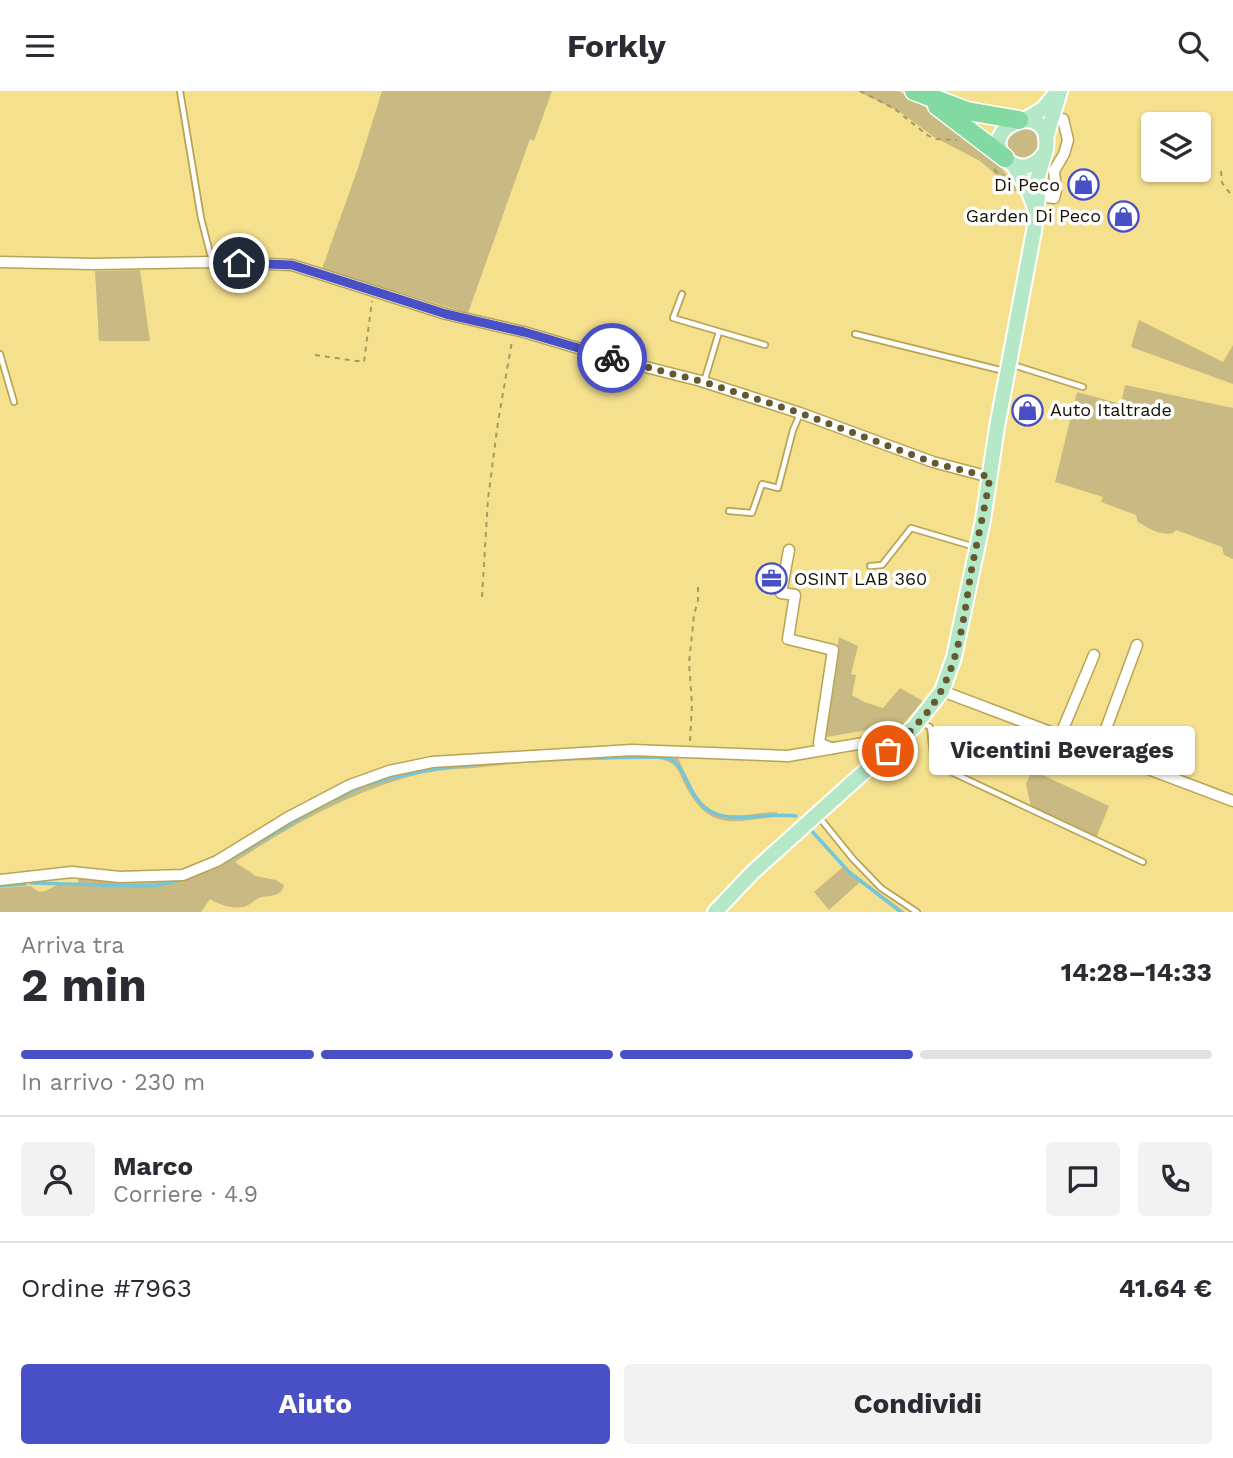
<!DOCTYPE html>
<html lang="it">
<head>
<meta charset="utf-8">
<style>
  :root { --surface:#fff; --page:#f2f2f3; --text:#2b2b33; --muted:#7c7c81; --line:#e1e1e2; --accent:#4950c6 }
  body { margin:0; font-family:"Work Sans",sans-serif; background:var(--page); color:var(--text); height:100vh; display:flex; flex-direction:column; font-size:26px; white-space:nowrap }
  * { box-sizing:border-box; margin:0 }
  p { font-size:23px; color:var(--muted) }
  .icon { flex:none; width:38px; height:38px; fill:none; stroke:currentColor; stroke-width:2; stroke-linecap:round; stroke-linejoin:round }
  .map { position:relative; height:821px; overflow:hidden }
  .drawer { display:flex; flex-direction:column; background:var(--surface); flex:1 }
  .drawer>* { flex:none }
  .tools { position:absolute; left:1141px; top:21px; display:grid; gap:14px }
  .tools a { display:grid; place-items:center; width:70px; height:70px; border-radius:7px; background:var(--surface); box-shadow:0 2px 5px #0004; font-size:35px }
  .pin { position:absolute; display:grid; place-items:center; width:60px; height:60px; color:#fff; margin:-30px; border:4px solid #fff; border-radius:50%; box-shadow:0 2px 7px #0007 }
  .courier { position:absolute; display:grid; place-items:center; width:70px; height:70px; margin:-35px; border:5px solid #4950c6; border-radius:50%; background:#fff; color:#222; box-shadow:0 2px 9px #0007 }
  .bubble { position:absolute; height:49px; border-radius:7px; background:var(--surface); box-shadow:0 2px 5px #0004; font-size:23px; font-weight:700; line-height:49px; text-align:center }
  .headline em { font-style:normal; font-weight:700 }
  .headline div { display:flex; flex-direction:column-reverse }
  .headline { display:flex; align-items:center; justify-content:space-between; height:119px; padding:0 21px }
  h1 { font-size:46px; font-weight:700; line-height:52px }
  .bar { display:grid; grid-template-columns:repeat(4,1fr); gap:10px 7px; align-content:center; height:84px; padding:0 21px }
  .bar i { height:9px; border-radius:5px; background:var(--line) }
  .bar .on { background:var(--accent) }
  .bar p { grid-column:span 4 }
  .line { display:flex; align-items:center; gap:18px; padding:0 21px; border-top:2px solid var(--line) }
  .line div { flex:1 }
  .round { display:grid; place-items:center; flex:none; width:74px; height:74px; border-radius:7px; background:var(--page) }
  .cta { display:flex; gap:14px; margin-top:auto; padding:14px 21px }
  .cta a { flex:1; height:80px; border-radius:7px; background:var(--accent); color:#fff; font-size:28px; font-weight:700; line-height:80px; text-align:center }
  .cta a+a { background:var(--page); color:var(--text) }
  header { display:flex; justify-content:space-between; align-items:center; height:91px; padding:0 21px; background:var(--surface); font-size:32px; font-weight:700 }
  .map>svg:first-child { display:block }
  .green { fill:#c9ba83 }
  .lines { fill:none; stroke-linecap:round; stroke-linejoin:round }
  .stream { stroke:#75c6da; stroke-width:3.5 }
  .lane-casing { stroke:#b9a453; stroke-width:8 }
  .street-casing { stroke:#b9a453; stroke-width:13 }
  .primary-casing { stroke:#fff; stroke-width:18 }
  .highway-casing { stroke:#fff; stroke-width:21 }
  .path { stroke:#a9995d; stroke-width:2; stroke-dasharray:5 5; stroke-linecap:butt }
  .lane { stroke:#fff; stroke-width:4.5 }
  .street { stroke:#fff; stroke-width:10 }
  .primary { stroke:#b5e8c7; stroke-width:14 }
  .highway { stroke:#83d9a2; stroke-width:18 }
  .done { stroke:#655932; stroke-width:7; stroke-dasharray:0 12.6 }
  .route { stroke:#4950c6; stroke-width:9 }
  .labels { text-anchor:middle; stroke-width:7; stroke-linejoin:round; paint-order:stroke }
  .poi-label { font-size:18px; fill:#181100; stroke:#fff; text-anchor:end }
</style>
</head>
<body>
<header><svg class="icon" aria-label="menu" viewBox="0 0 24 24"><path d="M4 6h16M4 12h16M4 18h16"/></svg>Forkly<svg class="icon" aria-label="search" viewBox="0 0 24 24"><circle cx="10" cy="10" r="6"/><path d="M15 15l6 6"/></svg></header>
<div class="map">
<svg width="1233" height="821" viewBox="0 0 1233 821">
  <rect width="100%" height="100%" fill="#f5e08e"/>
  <!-- green -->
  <g class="green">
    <polygon points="382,0 552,0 534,50 530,48 468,222 322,178 358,77"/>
    <polygon points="858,0 898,0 908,5 964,41 998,73 1020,101 1016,101 980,70 934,46 900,21"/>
    <circle cx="1023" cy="52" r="16"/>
    <polygon points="140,179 150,250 99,250 95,180"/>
    <polygon points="1139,229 1223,271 1233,254 1233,293 1131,256"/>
    <path d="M 1125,294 L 1233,317 L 1233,468 L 1224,464 L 1222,456 L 1176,439 L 1173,442 C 1160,445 1148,437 1138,431 L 1136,424 L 1101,411 L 1103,406 L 1055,391 L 1077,301 L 1121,313 Z"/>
    <polygon points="839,546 858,555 851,583 856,584 852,604 864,611 883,617 900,597 923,610 899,638 890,635 821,647"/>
    <path d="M 627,661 L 676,663 C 688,686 697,721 727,724 C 743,726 761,721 777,721 L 777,725 C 732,732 708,740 684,692 C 681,685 677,674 669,671 C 657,664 611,669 595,669 C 554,670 514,672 474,677 C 455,678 435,679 416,684 C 352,700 290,735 235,771 L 256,785 L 276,789 L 284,794 C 281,806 272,804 262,806 C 256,807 253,812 248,814 C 236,820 220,814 210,808 L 201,821 L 0,821 L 0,797 L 31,795 C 42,806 46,798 58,794 C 63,793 72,795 77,795 L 79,786 L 181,785 L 363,693 L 420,675 Z"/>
    <polygon points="1032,679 1109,715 1096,747 1031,716 1026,693"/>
    <polygon points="843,776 860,791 862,789 905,821 898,821 860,791 829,819 814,801"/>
  </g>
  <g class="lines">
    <!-- stream -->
    <g class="stream">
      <path d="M 579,667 L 665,666 C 690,673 685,710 714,722 C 737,732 771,721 796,725"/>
      <path d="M 369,693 C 406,682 441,676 480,673"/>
      <polyline points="810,738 849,781 901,821"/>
      <polyline points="227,770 317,717 363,695"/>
      <polyline points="31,792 140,795 154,795 185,788"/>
      <polyline points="0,795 25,793"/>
    </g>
    <defs>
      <g id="lane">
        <polyline points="180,0 201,127 212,170"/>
        <polyline points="682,203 673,227 765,254"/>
        <polyline points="855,243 1004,280"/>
        <polyline points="0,263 14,311"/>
        <polyline points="1010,273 1083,296"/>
        <polyline points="704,291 719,241"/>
        <polyline points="729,420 752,422 762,393 778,397 793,339 800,323"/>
        <polyline points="870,475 882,474 911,437 975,456"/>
        <polyline points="920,631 930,636 934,673 1143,771"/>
        <polyline points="819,726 853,768 881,797 917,821"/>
      </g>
      <g id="street">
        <polyline points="1038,105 1054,107 1056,99 1054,80 1064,63 1068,49 1063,28"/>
        <polyline points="0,171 93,173 212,171 292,174 446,223 524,241 618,269 701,290 800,322 933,371 990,386"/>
        <polyline points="789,459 781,502 795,504 788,548 833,559 819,652 831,657"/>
        <polyline points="942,600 1233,710"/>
        <polyline points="1060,645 1094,564"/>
        <polyline points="834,657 882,649 894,654"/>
        <polyline points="1098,659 1137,554"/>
        <polyline points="0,789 72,781 120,786 183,784 217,770 287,727 350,694 389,680 432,671 632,659 788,665 835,657"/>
      </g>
      <g id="primary">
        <polyline points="1024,29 1043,18 1057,1"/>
        <polyline points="1046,47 1060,0"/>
        <polyline points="1013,73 1029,101 1035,117"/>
        <path d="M 715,821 L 753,781 L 914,636 L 942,600 L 954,566 L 983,429 L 997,336 L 1034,140 L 1038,105 L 1037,89 L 1046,58 C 1053,5 973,36 1007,69 C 1020,81 1036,75 1044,63"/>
      </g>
      <g id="highway">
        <polyline points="914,0 967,20 1019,29"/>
        <polyline points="937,15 1005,67"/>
      </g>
    </defs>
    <!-- lane casing -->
    <use href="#lane" class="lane-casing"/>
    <!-- street casing -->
    <use href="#street" class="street-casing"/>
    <!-- primary casing -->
    <use href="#primary" class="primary-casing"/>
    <!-- highway casing -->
    <use href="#highway" class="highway-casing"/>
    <!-- path -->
    <g class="path">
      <polyline points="860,0 895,18 927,44 936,48 957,49"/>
      <polyline points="994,78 1013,100"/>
      <polyline points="1221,80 1222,92 1233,106"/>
      <polyline points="315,264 364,271 372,210"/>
      <polyline points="482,506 488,408 498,331 512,250"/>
      <polyline points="690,650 692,613 689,572 694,524 698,509 698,492"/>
    </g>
    <!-- lane -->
    <use href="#lane" class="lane"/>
    <!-- street -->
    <use href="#street" class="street"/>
    <!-- primary -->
    <use href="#primary" class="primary"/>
    <!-- highway -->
    <use href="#highway" class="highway"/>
  </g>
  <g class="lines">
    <!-- done -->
    <path class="done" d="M 612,267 L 704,291 L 800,322 L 937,373 L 990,386 C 985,416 978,446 972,476 C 965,516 961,563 941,600 C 929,624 908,643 888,660"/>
    <!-- route -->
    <polyline class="route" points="239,172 292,174 446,223 524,241 612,267"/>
  </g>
  <!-- icons -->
  <defs>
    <symbol id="shop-ring" viewBox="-11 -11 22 22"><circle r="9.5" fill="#fff" stroke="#4950c6" stroke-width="1.5"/><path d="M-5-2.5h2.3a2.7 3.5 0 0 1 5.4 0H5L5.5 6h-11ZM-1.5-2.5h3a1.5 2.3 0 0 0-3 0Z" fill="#4950c6"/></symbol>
    <symbol id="office-ring" viewBox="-11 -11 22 22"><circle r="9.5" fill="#fff" stroke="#4950c6" stroke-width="1.5"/><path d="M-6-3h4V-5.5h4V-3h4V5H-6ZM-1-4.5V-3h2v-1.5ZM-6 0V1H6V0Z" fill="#4950c6"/></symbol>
  </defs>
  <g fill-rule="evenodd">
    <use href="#shop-ring" x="1066" y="76" width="35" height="35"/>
    <use href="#shop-ring" x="1106" y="108" width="35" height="35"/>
    <use href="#shop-ring" x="1010" y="302" width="35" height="35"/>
    <use href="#office-ring" x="754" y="470" width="35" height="35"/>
  </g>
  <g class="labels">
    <!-- poi labels -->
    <g class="poi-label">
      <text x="1060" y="100">Di Peco</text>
      <text x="1101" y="131">Garden Di Peco</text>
      <text x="1050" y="325" text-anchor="start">Auto Italtrade</text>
      <text x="794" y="494" text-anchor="start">OSINT LAB 360</text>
    </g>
  </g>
</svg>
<div class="tools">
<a><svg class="icon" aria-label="layers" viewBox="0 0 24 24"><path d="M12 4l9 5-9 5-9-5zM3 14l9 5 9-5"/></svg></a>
</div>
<div class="pin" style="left:888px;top:660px;background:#ea580c"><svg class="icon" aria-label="bag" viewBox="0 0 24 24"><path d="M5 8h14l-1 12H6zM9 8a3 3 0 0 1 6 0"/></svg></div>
<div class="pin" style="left:239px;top:172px;background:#1f2937"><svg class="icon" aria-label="home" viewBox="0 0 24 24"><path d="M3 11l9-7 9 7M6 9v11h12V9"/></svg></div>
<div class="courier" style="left:612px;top:267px"><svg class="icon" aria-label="bike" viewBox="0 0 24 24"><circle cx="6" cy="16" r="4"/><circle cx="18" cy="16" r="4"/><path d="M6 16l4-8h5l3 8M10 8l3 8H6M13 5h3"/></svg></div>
<div class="bubble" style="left:929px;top:635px;width:266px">Vicentini Beverages</div>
</div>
<section class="drawer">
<div class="headline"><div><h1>2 min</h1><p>Arriva tra</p></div><em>14:28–14:33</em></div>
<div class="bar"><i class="on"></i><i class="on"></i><i class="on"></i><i></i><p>In arrivo · 230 m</p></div>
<div class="line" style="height:126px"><a class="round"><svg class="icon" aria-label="person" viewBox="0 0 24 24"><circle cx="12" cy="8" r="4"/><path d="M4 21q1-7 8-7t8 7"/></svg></a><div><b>Marco</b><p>Corriere · 4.9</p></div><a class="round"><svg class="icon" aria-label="chat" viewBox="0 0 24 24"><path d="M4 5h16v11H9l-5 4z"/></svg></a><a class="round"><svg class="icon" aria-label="phone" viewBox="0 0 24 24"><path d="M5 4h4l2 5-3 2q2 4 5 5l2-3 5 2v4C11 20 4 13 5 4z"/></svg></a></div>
<div class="line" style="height:91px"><div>Ordine #7963</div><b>41.64 €</b></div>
<div class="cta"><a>Aiuto</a><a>Condividi</a></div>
</section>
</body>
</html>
